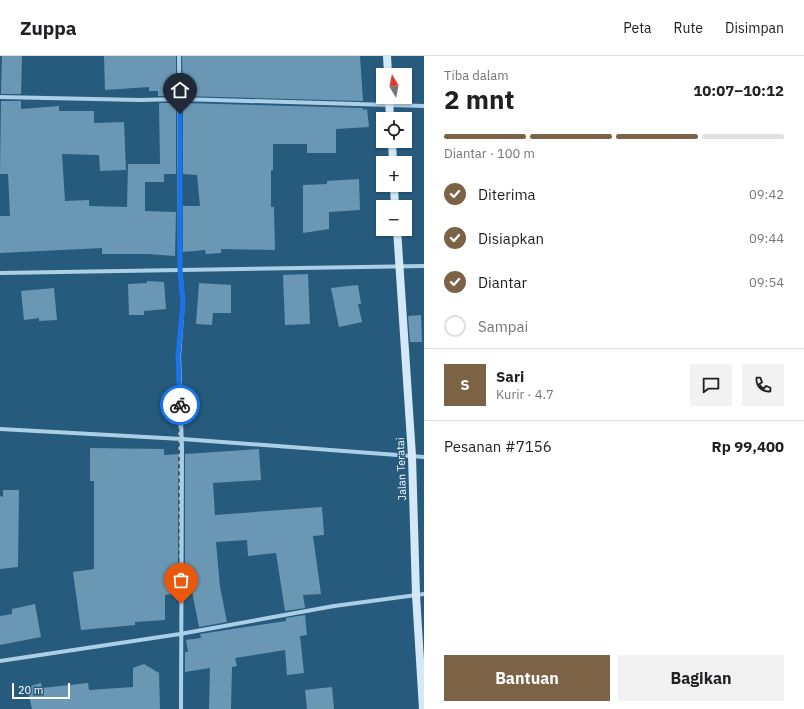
<!DOCTYPE html>
<html lang="id">
<head>
<meta charset="utf-8">
<style>
  :root { --surface:#fff; --page:#f2f2f2; --text:#202124; --muted:#757577; --line:#e0e0e0; --accent:#7c6346 }
  body { margin:0; font-family:"IBM Plex Sans",sans-serif; background:var(--page); color:var(--text); height:100vh; display:flex; flex-direction:column; font-size:15px; white-space:nowrap }
  * { box-sizing:border-box; margin:0 }
  p { font-size:13px; color:var(--muted) }
  .icon { flex:none; width:22px; height:22px; fill:none; stroke:currentColor; stroke-width:2; stroke-linecap:round; stroke-linejoin:round }
  .map { position:relative; flex:1; overflow:hidden }
  .sheet { display:flex; flex-direction:column; background:var(--surface); width:380px }
  .sheet>* { flex:none }
  .needle { width:26px; rotate:350deg }
  .controls { position:absolute; left:376px; top:12px; display:grid; gap:8px }
  .controls a { display:grid; place-items:center; width:36px; height:36px; border-radius:0px; background:var(--surface); box-shadow:0 1px 3px #0004; font-size:20px }
  .scale { position:absolute; left:12px; bottom:10px; width:58px; box-sizing:border-box; padding-left:4px; border:2px solid #fff; border-top:0; font-size:11px; line-height:14px; white-space:nowrap; color:#fff; -webkit-text-stroke:3px #265b7d; paint-order:stroke }
  .pin { position:absolute; display:grid; place-items:center; width:34px; height:34px; color:#fff; margin:-41px -17px; border-radius:50% 50% 50% 0; rotate:-45deg; box-shadow:0 0 4px #0007 }
  .pin .icon { rotate:45deg }
  .courier { position:absolute; display:grid; place-items:center; width:40px; height:40px; margin:-20px; border:3px solid #1a73e8; border-radius:50%; background:#fff; color:#222; box-shadow:0 1px 5px #0007 }
  .headline em { font-style:normal; font-weight:700 }
  .headline div { display:flex; flex-direction:column-reverse }
  .headline { display:flex; align-items:center; justify-content:space-between; height:68px; padding:0 20px }
  h1 { font-size:26px; font-weight:700; line-height:30px }
  .bar { display:grid; grid-template-columns:repeat(4,1fr); gap:6px 4px; align-content:center; height:48px; padding:0 20px }
  .bar i { height:5px; border-radius:3px; background:var(--line) }
  .bar .selected { background:var(--accent) }
  .bar p { grid-column:span 4 }
  .line { display:flex; align-items:center; gap:10px; padding:0 20px; border-top:1px solid var(--line) }
  .line div { flex:1 }
  .round { display:grid; place-items:center; flex:none; width:42px; height:42px; border-radius:0px; background:var(--page) }
  ol { padding:0 20px; list-style:none }
  li { display:flex; align-items:center; gap:12px; height:44px }
  li p { margin-inline-start:auto }
  li .icon { padding:4px; border-radius:50%; background:var(--accent); color:#fff; stroke-width:4 }
  li:last-child { color:var(--muted) }
  li i { width:22px; height:22px; border:2px solid var(--line); border-radius:50% }
  .cta { display:flex; gap:8px; margin-top:auto; padding:8px 20px }
  .cta a { flex:1; height:46px; border-radius:0px; background:var(--accent); color:#fff; font-size:16px; font-weight:700; line-height:46px; text-align:center }
  .cta a+a { background:var(--page); color:var(--text) }
  header { display:flex; align-items:center; gap:24px; box-sizing:border-box; height:56px; padding:0 20px; background:var(--surface); border-bottom:1px solid var(--line) }
  header strong { font-size:19px }
  nav { display:flex; gap:22px; margin-inline-start:auto; font-size:14px }
  main { display:flex; flex:1; min-height:0 }
  .map>svg:first-child { display:block }
  .building { fill:#6a98b4 }
  .lines { fill:none; stroke-linecap:round; stroke-linejoin:round }
  .street { stroke:#abcfe5; stroke-width:4 }
  .secondary { stroke:#d4e8f5; stroke-width:8 }
  .done { stroke:#b3c6d2; stroke-width:4; stroke-dasharray:0 7.2 }
  .route { stroke:#1a73e8; stroke-width:5 }
  .labels { text-anchor:middle; stroke-width:3; stroke-linejoin:round; paint-order:stroke }
  .street-label { font-size:11px; fill:#fff; stroke:#265b7d }
</style>
</head>
<body>
<header>
<strong>Zuppa</strong>
<nav><a>Peta</a><a>Rute</a><a>Disimpan</a></nav>
</header>
<main>
<div class="map">
<svg width="424" height="653" viewBox="0 0 424 653">
  <rect width="100%" height="100%" fill="#265b7d"/>
  <!-- building -->
  <g class="building">
    <polygon points="2,0 22,0 21,38 1,38"/>
    <polygon points="104,0 176,0 176,40 158,40 158,35 149,35 149,31 105,34"/>
    <polygon points="182,0 360,0 363,45 183,40"/>
    <polygon points="1,45 21,45 21,53 59,50 59,55 94,55 94,67 124,66 126,114 100,115 99,99 62,98 65,145 89,144 89,150 127,151 128,108 160,108 159,47 176,47 176,118 164,118 164,126 145,126 145,155 176,156 175,200 148,198 102,198 102,192 0,197 0,160 10,160 8,118 0,118"/>
    <polygon points="183,47 363,52 363,54 367,53 369,71 336,73 336,97 307,97 307,88 273,88 273,114 271,114 271,151 274,151 275,194 221,193 221,197 206,198 205,194 183,196 183,150 200,150 197,119 183,118"/>
    <polygon points="359,123 360,154 329,156 329,173 303,177 303,129 327,128 327,125"/>
    <polygon points="308,218 310,268 285,269 283,219"/>
    <polygon points="147,225 164,226 166,253 144,255 144,259 129,259 128,228 147,227"/>
    <polygon points="199,227 231,229 231,257 213,257 212,269 196,268"/>
    <polygon points="358,229 361,248 358,248 362,266 339,271 331,232"/>
    <polygon points="54,232 57,264 39,265 39,262 24,264 21,235"/>
    <polygon points="421,259 422,286 410,286 408,260"/>
    <polygon points="90,392 164,393 164,399 178,398 178,537 165,539 165,564 135,566 135,569 81,574 73,516 94,513 94,425 90,425"/>
    <polygon points="259,393 261,424 213,427 215,459 322,451 324,479 313,480 321,538 303,539 305,552 285,555 276,497 248,500 247,484 216,486 220,531 227,566 199,571 192,535 185,536 185,398"/>
    <polygon points="3,434 19,434 18,511 0,513 0,440 3,441"/>
    <polygon points="35,548 41,581 0,589 0,560 12,558 12,553"/>
    <polygon points="305,559 307,579 300,580 304,617 287,619 285,594 235,602 237,610 232,611 231,653 209,653 210,612 185,616 185,596 188,596 186,584 201,582 200,578 286,565 286,562"/>
    <polygon points="144,608 159,617 160,653 32,653 27,631 41,627 42,632 88,627 89,634 133,631 133,612"/>
    <polygon points="332,631 334,653 307,653 305,634"/>
  </g>
  <g class="lines">
    <!-- street -->
    <g class="street">
      <polyline points="179,0 180,213 183,246 179,300 182,393 181,653"/>
      <polyline points="0,41 140,44 180,43 424,50"/>
      <polyline points="0,217 424,210"/>
      <polyline points="0,373 182,383 424,401"/>
      <polyline points="0,605 180,578 334,550 424,538"/>
    </g>
    <!-- secondary -->
    <g class="secondary">
      <polyline points="387,0 388,19"/>
      <polyline points="389,41 390,63"/>
      <polyline points="392,85 393,107"/>
      <polyline points="394,129 395,151"/>
      <polyline points="397,173 412,400 416,539 423,653"/>
    </g>
  </g>
  <g class="lines">
    <!-- done -->
    <polyline class="done" points="180,349 181,548"/>
    <!-- route -->
    <polyline class="route" points="180,58 180,213 183,246 178,300 180,349"/>
  </g>
  <g class="labels">
    <!-- street labels -->
    <g class="street-label">
      <text transform="translate(401 413) rotate(-92)" y="4">Jalan Teratai</text>
    </g>
  </g>
</svg>
<div class="controls">
<a><svg class="needle" viewBox="-14 -14 28 28"><path d="M0-13l5 13h-10z" fill="#e53935"/><path d="M0 13l5-13h-10z" fill="#757577"/></svg></a>
<a><svg class="icon" aria-label="locate" viewBox="0 0 24 24"><circle cx="12" cy="12" r="6"/><path d="M12 2v4M12 18v4M2 12h4M18 12h4"/></svg></a>
<a>+</a>
<a>−</a>
</div>
<div class="scale">20 m</div>
<div class="pin" style="left:181px;top:548px;background:#ea580c"><svg class="icon" aria-label="bag" viewBox="0 0 24 24"><path d="M5 8h14l-1 12H6zM9 8a3 3 0 0 1 6 0"/></svg></div>
<div class="pin" style="left:180px;top:58px;background:#1f2937"><svg class="icon" aria-label="home" viewBox="0 0 24 24"><path d="M3 11l9-7 9 7M6 9v11h12V9"/></svg></div>
<div class="courier" style="left:180px;top:349px"><svg class="icon" aria-label="bike" viewBox="0 0 24 24"><circle cx="6" cy="16" r="4"/><circle cx="18" cy="16" r="4"/><path d="M6 16l4-8h5l3 8M10 8l3 8H6M13 5h3"/></svg></div>
</div>
<section class="sheet">
<div class="headline"><div><h1>2 mnt</h1><p>Tiba dalam</p></div><em>10:07–10:12</em></div>
<div class="bar"><i class="selected"></i><i class="selected"></i><i class="selected"></i><i></i><p>Diantar · 100 m</p></div>
<ol>
<li><svg class="icon" aria-label="check" viewBox="0 0 24 24"><path d="M5 12l5 5 9-10"/></svg>Diterima<p>09:42</p></li>
<li><svg class="icon" aria-label="check" viewBox="0 0 24 24"><path d="M5 12l5 5 9-10"/></svg>Disiapkan<p>09:44</p></li>
<li><svg class="icon" aria-label="check" viewBox="0 0 24 24"><path d="M5 12l5 5 9-10"/></svg>Diantar<p>09:54</p></li>
<li><i></i>Sampai</li>
</ol>
<div class="line" style="height:72px"><b class="round" style="background:var(--accent);color:#fff">S</b><div><b>Sari</b><p>Kurir · 4.7</p></div><a class="round"><svg class="icon" aria-label="chat" viewBox="0 0 24 24"><path d="M4 5h16v11H9l-5 4z"/></svg></a><a class="round"><svg class="icon" aria-label="phone" viewBox="0 0 24 24"><path d="M5 4h4l2 5-3 2q2 4 5 5l2-3 5 2v4C11 20 4 13 5 4z"/></svg></a></div>
<div class="line" style="height:52px"><div>Pesanan #7156</div><b>Rp 99,400</b></div>
<div class="cta"><a>Bantuan</a><a>Bagikan</a></div>
</section>
</main>
</body>
</html>
